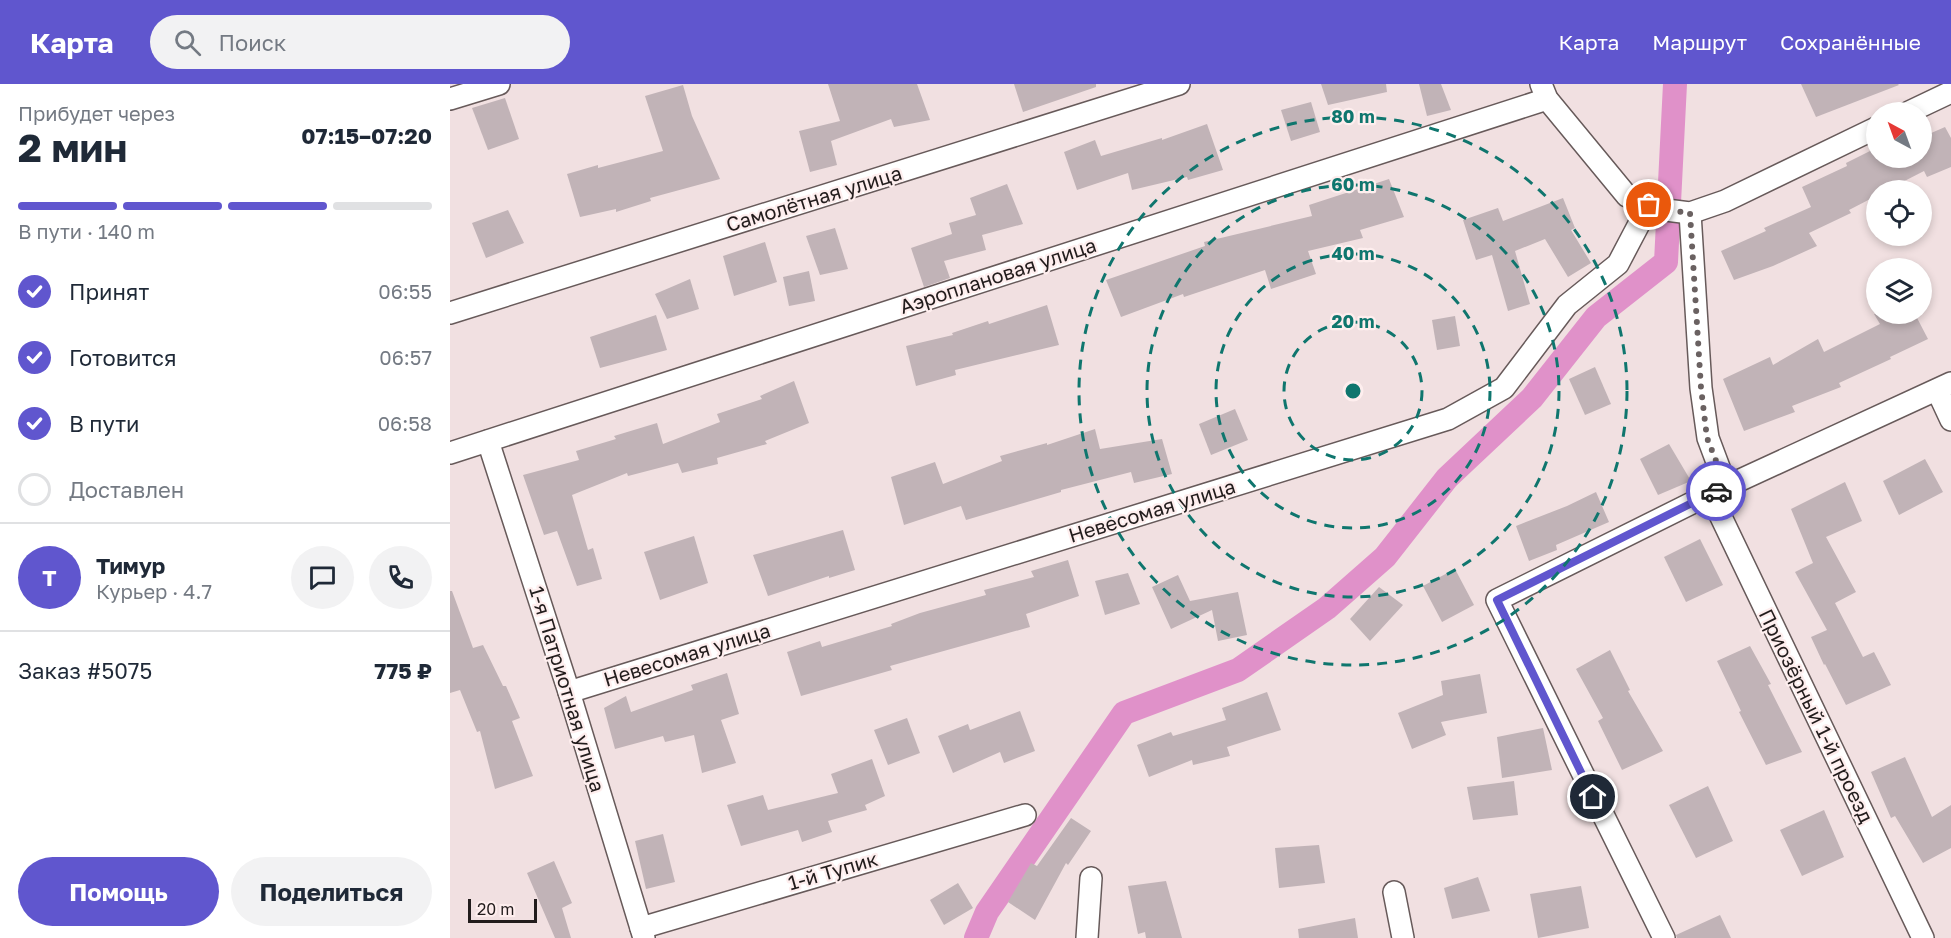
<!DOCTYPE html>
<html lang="ru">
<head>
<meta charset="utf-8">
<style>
  :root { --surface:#fff; --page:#f2f2f3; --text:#1f2937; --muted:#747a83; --line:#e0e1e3; --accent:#6056ce }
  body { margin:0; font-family:"Golos Text",sans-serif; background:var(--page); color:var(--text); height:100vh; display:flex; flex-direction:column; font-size:22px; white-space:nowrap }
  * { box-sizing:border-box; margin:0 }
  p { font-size:20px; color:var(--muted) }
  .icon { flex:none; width:33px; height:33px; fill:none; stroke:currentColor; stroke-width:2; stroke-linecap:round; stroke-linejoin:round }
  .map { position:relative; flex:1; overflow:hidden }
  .side { display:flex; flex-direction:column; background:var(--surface); width:450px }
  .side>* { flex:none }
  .needle { width:39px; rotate:319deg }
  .fabs { position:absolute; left:1416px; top:18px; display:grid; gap:12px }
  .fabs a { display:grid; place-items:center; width:66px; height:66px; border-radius:50%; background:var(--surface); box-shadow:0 3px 9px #0003; font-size:30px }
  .scale { position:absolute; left:18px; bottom:15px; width:69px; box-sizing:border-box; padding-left:6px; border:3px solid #221c1c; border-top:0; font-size:16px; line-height:21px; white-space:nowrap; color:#221c1c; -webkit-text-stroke:4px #feeeee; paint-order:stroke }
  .pin { position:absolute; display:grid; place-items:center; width:51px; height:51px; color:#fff; margin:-26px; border:3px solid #fff; border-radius:50%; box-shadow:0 2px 6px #0007 }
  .courier { position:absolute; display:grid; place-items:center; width:60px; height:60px; margin:-30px; border:4px solid #6056ce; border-radius:50%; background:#fff; color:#222; box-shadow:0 2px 8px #0007 }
  .summary em { font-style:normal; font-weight:700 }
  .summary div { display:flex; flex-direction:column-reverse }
  .summary { display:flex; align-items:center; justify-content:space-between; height:102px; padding:0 18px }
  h1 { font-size:39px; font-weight:700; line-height:45px }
  .bar { display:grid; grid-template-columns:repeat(4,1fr); gap:9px 6px; align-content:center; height:72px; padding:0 18px }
  .bar i { height:8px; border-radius:4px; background:var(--line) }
  .bar .selected { background:var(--accent) }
  .bar p { grid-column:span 4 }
  .line { display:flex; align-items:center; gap:15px; padding:0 18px; border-top:2px solid var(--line) }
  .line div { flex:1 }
  .round { display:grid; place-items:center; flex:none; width:63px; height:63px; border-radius:32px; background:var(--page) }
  ol { padding:0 18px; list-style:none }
  li { display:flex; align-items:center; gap:18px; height:66px }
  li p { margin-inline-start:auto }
  li .icon { padding:6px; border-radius:50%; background:var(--accent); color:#fff; stroke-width:4 }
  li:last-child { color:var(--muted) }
  li i { width:33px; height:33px; border:3px solid var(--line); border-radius:50% }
  .primary-button { display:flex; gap:12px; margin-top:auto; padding:12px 18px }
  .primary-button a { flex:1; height:69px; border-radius:36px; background:var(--accent); color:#fff; font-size:24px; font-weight:700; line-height:69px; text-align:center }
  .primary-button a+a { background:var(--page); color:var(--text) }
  header { display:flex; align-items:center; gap:36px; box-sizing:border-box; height:84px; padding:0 30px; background:var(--accent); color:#fff }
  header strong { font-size:28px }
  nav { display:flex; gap:33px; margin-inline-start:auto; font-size:21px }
  .search { width:420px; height:54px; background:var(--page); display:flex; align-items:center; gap:15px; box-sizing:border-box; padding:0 21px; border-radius:33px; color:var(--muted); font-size:22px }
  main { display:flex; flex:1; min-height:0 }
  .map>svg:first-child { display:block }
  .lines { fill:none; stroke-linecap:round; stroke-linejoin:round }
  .canal { stroke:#e091c9; stroke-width:24 }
  .building { fill:#c1b3b7 }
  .minor-casing { stroke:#675a5a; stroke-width:24 }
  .minor { stroke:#fff; stroke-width:21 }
  .done { stroke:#6a6161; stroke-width:6; stroke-dasharray:0 10.8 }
  .route { stroke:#6056ce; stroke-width:8 }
  .ring { fill:none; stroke:#0f766e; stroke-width:3; stroke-dasharray:10 8 }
  .labels { text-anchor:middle; stroke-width:4.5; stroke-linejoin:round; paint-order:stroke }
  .street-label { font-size:20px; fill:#221c1c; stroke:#feeeee }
  .centre { fill:#0f766e; stroke:#feeeee; stroke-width:3 }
  .ring-label { font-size:18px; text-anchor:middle; font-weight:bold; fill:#0f766e; stroke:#feeeee; stroke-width:4.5; stroke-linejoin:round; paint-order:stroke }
</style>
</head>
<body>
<header>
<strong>Карта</strong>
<div class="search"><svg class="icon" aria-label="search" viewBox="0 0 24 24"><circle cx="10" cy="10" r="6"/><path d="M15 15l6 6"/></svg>Поиск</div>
<nav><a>Карта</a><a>Маршрут</a><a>Сохранённые</a></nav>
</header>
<main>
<section class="side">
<div class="summary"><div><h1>2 мин</h1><p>Прибудет через</p></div><em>07:15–07:20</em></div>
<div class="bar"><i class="selected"></i><i class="selected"></i><i class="selected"></i><i></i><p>В пути · 140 m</p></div>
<ol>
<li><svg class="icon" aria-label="check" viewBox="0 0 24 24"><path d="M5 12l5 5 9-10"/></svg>Принят<p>06:55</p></li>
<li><svg class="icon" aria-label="check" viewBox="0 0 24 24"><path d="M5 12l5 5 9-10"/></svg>Готовится<p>06:57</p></li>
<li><svg class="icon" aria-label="check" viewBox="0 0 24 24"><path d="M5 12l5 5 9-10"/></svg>В пути<p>06:58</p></li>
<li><i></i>Доставлен</li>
</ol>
<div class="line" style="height:108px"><b class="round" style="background:var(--accent);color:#fff">Т</b><div><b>Тимур</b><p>Курьер · 4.7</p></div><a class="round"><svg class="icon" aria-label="chat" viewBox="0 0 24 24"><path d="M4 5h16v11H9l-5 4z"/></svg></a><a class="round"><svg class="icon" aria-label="phone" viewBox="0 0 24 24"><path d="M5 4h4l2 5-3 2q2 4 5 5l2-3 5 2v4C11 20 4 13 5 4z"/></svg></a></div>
<div class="line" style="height:78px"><div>Заказ #5075</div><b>775 ₽</b></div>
<div class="primary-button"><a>Помощь</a><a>Поделиться</a></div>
</section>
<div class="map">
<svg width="1501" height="854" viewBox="0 0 1501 854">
  <rect width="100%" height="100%" fill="#f1e0e1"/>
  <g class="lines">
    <!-- canal -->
    <polyline class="canal" points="526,854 537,828 674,629 788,586 877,524 935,473 997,394 1082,314 1146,233 1216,178 1225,0"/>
  </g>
  <!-- building -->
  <g class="building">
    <polygon points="378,0 467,0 480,36 444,43 441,35 381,57 387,81 360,88 349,47 390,37"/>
    <polygon points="564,0 646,0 646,3 573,28"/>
    <polygon points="871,0 936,0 937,8 878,21"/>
    <polygon points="969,0 991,0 1001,26 977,32"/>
    <polygon points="1351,0 1448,0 1449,1 1366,33"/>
    <polygon points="233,1 242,32 270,95 200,114 201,117 166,128 166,125 130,133 117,90 148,81 148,84 213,67 195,12"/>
    <polygon points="55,14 69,55 38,66 22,24"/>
    <polygon points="861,18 870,48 841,57 831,26"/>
    <polygon points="757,40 773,86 738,96 737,93 682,106 678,89 627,106 614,68 645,56 651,72 712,54 712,56"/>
    <polygon points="1495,43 1501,54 1501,83 1477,93 1474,87 1437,106 1426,106 1426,112 1399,126 1401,129 1359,149 1367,162 1323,182 1284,196 1271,167 1316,147 1314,144 1361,123 1352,103 1397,82 1396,79 1426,64 1426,74 1472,74 1472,53"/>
    <polygon points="939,95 954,133 910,146 913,154 858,167 866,190 821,205 815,186 734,213 733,210 671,233 656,196 755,162 754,158 862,132 859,121"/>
    <polygon points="557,100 573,140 532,151 536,166 494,177 500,194 474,203 461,164 502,150 499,139 526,131 520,114"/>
    <polygon points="1113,114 1125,144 1121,146 1141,179 1118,193 1095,155 1065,167 1080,220 1058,227 1042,171 1026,176 1013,136 1048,124 1053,137"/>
    <polygon points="58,126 74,159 36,174 22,139"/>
    <polygon points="385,144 398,185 370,191 356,152"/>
    <polygon points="315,158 327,198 284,212 273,172"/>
    <polygon points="359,187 365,217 339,222 333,193"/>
    <polygon points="240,195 249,225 217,235 205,210"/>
    <polygon points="597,221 609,261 505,286 506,291 466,302 456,262 503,251 502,249 538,237 539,240"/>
    <polygon points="1424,230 1465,230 1478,255 1440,273 1441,275 1389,299 1391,303 1342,322 1345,328 1294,347 1273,295 1320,273 1323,281 1368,255 1374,268 1430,240"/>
    <polygon points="206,231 217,266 150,284 140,253"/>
    <polygon points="1005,232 1010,262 987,266 982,236"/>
    <polygon points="1145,283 1161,320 1135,331 1119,295"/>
    <polygon points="344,297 359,339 315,357 317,360 267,374 268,380 232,389 228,379 178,392 177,389 122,411 138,466 143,464 152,495 127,502 107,447 94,451 73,391 129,376 126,367 166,355 164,352 207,339 213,360 270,338 267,330 312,315 310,312"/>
    <polygon points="785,325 798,356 761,371 749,340"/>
    <polygon points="645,345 650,365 712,355 722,390 684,399 681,388 611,406 611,408 516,436 511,422 454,441 441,393 485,378 493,400 552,377 550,372 597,359 597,361"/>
    <polygon points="1219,360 1241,397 1208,411 1190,375"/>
    <polygon points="1475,375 1493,408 1449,431 1433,397"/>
    <polygon points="1395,398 1412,437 1376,453 1406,508 1385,519 1413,573 1424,568 1441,601 1396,621 1375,580 1374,581 1361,553 1377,546 1345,488 1363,479 1341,425"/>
    <polygon points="1146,408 1159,438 1106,461 1107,466 1079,477 1066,442 1117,422"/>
    <polygon points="393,446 405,486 379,494 379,492 318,512 303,471"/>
    <polygon points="244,452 258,499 210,516 194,468"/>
    <polygon points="1250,455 1273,501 1236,518 1214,473"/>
    <polygon points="618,476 629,512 576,530 580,543 440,582 442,586 351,612 337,568 370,557 372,563 442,542 441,540 470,529 536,511 534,506 584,493 581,487"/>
    <polygon points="1005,485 1024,521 992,538 973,502"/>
    <polygon points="678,489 690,520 655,531 645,497"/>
    <polygon points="728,491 740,517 788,508 797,551 768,557 762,526 721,545 702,503"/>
    <polygon points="929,503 953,521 920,557 900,535"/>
    <polygon points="0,507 2,507 23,564 33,561 53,602 56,602 70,634 62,637 83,692 45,705 30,647 27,648 10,606 0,609"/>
    <polygon points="1300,562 1321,600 1318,601 1352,668 1316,681 1289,628 1291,627 1267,577"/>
    <polygon points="1160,566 1180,606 1178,607 1213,667 1172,686 1148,637 1153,634 1126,585"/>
    <polygon points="277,589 289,630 271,636 286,679 252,689 244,651 215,658 213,652 165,665 154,624 176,612 181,628 243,606 241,601"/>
    <polygon points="1030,590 1037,629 991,638 996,651 962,665 948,629 993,611 991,597"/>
    <polygon points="817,608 831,646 777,663 780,672 743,681 742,676 699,693 687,661 721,648 723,652 776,636 772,624"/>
    <polygon points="570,627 585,667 554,679 550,668 503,689 488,652 518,640 520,646"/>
    <polygon points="457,634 470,669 438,681 424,646"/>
    <polygon points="1093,644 1102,686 1052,694 1047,653"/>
    <polygon points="1455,673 1482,733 1501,721 1501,764 1473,779 1445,732 1441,734 1421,688"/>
    <polygon points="422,675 435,712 415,721 417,726 378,737 382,748 352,758 348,746 291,762 277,721 313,711 318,726 388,709 381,690"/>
    <polygon points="1064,697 1068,731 1023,736 1017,703"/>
    <polygon points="1258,702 1283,757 1246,774 1219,721"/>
    <polygon points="1374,726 1394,773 1352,792 1330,746"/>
    <polygon points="621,734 641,747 618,781 616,779 585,836 558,818 581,779 587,782"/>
    <polygon points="213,750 225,798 196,805 185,757"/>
    <polygon points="869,761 875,799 829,804 825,764"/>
    <polygon points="104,777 122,819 112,824 121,854 105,854 77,789"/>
    <polygon points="1028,793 1040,827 1002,835 994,804"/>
    <polygon points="716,797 732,854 696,854 695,848 688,850 678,802"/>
    <polygon points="508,799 523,824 494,841 480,816"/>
    <polygon points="1131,802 1139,844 1088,854 1080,810"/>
    <polygon points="1270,831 1281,854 1227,854 1226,851"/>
    <polygon points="905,834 908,854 849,854 848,845"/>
  </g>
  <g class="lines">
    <defs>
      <g id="minor">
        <polyline points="1091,0 1097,15 1177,112 1208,125 1240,129 1275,117 1426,44"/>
        <polyline points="0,15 49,0"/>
        <polyline points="1459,28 1501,8"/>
        <polyline points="1240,129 1251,304 1258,354 1276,402"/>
        <polyline points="0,229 729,0"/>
        <polyline points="1487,306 1501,336"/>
        <polyline points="38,357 119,608 194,854"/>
        <polyline points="0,369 1097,15"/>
        <polyline points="1260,410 1473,854"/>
        <polyline points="119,608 998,335 1054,304 1117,221 1168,180 1199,121"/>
        <polyline points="944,808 953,854"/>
        <polyline points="191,844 575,731"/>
        <polyline points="637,854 641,794"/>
        <polyline points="1214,854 1047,516 1260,410 1501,299"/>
      </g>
    </defs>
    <!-- minor casing -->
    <use href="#minor" class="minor-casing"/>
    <!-- minor -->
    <use href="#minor" class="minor"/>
  </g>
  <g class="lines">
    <!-- done -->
    <polyline class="done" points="1199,121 1208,125 1240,129 1251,304 1257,354 1276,402 1266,407"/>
    <!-- route -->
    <polyline class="route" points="1143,713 1047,516 1266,407"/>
  </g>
  <!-- distance rings -->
  <g class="ring">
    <circle cx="903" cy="307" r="69"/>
    <circle cx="903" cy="307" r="137"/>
    <circle cx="903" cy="307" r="206"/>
    <circle cx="903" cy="307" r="274"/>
  </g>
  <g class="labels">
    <!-- street labels -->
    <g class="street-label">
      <text transform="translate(364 115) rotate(-17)" y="7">Самолётная улица</text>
      <text transform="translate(548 192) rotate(-18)" y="7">Аэроплановая улица</text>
      <text transform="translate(702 427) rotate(-17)" y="7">Невесомая улица</text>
      <text transform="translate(237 571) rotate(-17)" y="7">Невесомая улица</text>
      <text transform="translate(117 605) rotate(73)" y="7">1-я Патриотная улица</text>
      <text transform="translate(1366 632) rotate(64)" y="7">Приозёрный 1-й проезд</text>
      <text transform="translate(383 787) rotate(-16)" y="7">1-й Тупик</text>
    </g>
  </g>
  <circle cx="903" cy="307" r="9" class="centre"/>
  <g class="ring-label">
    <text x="903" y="39">80 m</text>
    <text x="903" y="107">60 m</text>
    <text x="903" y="176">40 m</text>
    <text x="903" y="244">20 m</text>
  </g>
</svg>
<div class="fabs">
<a><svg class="needle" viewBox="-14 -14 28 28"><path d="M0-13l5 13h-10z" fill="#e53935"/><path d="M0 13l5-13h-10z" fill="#747a83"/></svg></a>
<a><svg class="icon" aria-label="locate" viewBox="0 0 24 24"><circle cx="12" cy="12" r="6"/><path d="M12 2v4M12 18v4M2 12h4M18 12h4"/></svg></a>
<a><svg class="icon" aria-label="layers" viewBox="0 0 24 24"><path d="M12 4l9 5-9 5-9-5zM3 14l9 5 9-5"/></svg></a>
</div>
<div class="scale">20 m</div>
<div class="pin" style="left:1199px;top:121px;background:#ea580c"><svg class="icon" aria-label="bag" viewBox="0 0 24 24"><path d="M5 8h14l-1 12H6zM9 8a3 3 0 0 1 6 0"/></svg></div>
<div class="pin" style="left:1143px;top:713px;background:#1f2937"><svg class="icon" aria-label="home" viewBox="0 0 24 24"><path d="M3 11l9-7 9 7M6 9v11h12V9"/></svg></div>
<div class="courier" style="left:1266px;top:407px"><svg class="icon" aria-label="car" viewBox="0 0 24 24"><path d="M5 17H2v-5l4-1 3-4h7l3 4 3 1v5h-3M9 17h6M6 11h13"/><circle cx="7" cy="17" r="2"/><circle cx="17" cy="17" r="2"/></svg></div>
</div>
</main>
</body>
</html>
